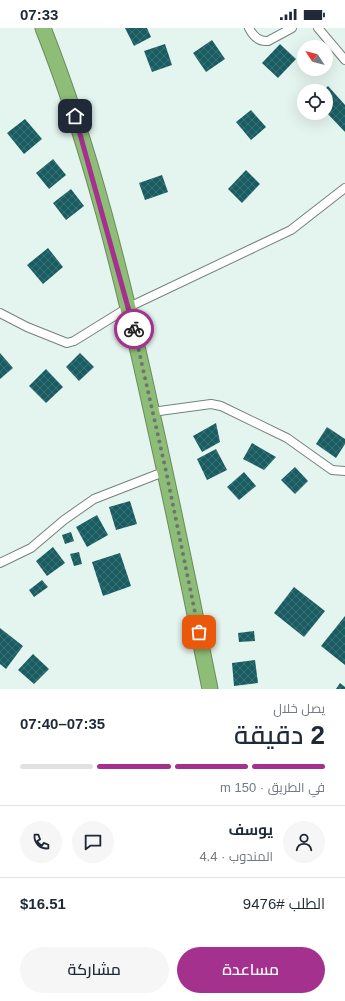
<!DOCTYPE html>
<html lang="ar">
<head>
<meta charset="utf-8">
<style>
  :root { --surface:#fff; --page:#f6f6f7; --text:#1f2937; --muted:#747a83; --line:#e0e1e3; --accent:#a3318d }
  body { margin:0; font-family:Arial,Cairo,sans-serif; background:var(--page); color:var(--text); direction:rtl; height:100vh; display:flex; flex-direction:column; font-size:15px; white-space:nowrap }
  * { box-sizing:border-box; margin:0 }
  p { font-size:13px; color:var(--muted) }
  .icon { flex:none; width:22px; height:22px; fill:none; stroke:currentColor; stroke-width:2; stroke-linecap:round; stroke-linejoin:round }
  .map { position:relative; height:661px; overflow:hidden; direction:ltr }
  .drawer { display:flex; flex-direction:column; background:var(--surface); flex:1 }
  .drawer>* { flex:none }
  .needle { width:26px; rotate:306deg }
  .controls { position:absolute; left:297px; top:12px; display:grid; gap:8px }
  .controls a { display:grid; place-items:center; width:36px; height:36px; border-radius:50%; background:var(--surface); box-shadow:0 4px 16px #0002; font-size:20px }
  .pin { position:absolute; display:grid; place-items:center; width:34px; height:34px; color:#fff; margin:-17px; border-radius:8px; box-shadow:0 2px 6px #0006 }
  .courier { position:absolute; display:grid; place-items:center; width:40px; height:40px; margin:-20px; border:3px solid #a3318d; border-radius:50%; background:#fff; color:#222; box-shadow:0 1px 5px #0007 }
  .summary em { font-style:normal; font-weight:600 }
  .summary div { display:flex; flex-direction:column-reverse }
  .summary { display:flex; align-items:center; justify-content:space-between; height:68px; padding:0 20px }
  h1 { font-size:26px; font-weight:600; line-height:30px }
  .bar { display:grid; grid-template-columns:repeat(4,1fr); gap:6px 4px; align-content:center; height:48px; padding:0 20px }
  .bar i { height:5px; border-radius:3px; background:var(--line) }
  .bar .selected { background:var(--accent) }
  .bar p { grid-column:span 4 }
  .line { display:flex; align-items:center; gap:10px; padding:0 20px; border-top:1px solid var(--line) }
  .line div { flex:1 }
  .round { display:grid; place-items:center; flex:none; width:42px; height:42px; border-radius:21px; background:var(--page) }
  .primary-button { display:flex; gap:8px; margin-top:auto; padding:8px 20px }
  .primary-button a { flex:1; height:46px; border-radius:24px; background:var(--accent); color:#fff; font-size:16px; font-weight:600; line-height:46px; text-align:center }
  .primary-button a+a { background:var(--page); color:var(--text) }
  .status { display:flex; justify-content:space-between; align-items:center; height:28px; padding:0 20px; background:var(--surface); direction:ltr }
  .status svg { height:11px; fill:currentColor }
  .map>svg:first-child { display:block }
  .building { fill:url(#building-cross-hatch) }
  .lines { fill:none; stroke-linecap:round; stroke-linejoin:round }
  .street-casing { stroke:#74827c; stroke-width:10 }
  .highway-casing { stroke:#6b8c5d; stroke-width:17 }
  .street { stroke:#fff; stroke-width:8 }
  .highway { stroke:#8ebd77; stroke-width:15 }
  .done { stroke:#6b7571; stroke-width:4; stroke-dasharray:0 7.2 }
  .route { stroke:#a3318d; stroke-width:5 }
</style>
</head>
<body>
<div class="status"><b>07:33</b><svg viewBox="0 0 49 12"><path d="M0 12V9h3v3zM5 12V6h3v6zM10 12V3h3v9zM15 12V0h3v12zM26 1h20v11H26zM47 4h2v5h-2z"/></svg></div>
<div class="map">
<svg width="345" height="661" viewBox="0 0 345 661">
  <defs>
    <pattern id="building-cross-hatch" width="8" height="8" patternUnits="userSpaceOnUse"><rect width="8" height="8" fill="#195d62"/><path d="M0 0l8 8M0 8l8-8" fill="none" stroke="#3a7175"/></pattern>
  </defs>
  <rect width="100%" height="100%" fill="#e4f4ee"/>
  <!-- building -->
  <g class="building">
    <polygon points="125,0 147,0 151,9 134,18"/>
    <polygon points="212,12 225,31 206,44 193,25"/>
    <polygon points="165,16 172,37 152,44 144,23"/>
    <polygon points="280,16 296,31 278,50 262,35"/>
    <polygon points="328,58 345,77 345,104 326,84 326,63 323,63"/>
    <polygon points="251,82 266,99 251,112 236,94"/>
    <polygon points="25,91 42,111 24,126 7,105"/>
    <polygon points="53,131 66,147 49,161 36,145"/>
    <polygon points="246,142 260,156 242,175 228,161"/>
    <polygon points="162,147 168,164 145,172 139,155"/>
    <polygon points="71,161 84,178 66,192 53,175"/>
    <polygon points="48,220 63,239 43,256 27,237"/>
    <polygon points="0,325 13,340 0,351"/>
    <polygon points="80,325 94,339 79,353 66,339"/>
    <polygon points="46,341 63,359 46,375 29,358"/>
    <polygon points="216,395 220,414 202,424 193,408"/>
    <polygon points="327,399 345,411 345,416 336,430 316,416"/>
    <polygon points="252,415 276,429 264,442 243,431"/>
    <polygon points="216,421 227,442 207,452 197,431"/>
    <polygon points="295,439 308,453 295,466 281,452"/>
    <polygon points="244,444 256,458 239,472 227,459"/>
    <polygon points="130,473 137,496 116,502 109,479"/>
    <polygon points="97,487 108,507 87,519 76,499"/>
    <polygon points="71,504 74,513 65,516 62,507"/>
    <polygon points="53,519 65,535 47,548 36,533"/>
    <polygon points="79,524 82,536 74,538 70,526"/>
    <polygon points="120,525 131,558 103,568 92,534"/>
    <polygon points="42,552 48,559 34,569 29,562"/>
    <polygon points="294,559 325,583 304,609 274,585"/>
    <polygon points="345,588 345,637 321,618"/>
    <polygon points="0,600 23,618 6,641 0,636"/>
    <polygon points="254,603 255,613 239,614 238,605"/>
    <polygon points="33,626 49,641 34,656 18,642"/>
    <polygon points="255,632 258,655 234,658 232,635"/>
    <polygon points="340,655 345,659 345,661 336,661"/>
  </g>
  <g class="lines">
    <defs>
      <g id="street">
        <path d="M 249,0 C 253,8 259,14 268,13 L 292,0"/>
        <polyline points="318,0 345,32"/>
        <polyline points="0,285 27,299 67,315 74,313 129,279 291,202 345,160"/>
        <polyline points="152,384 211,376 221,378 287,410 332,442 345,443"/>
        <polyline points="0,535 31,520 64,492 94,471 166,443"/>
      </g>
      <path id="highway" d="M 43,0 C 91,121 122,249 150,376 C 171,470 191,565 210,661"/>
    </defs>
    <!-- street casing -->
    <use href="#street" class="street-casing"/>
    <!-- highway casing -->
    <use href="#highway" class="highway-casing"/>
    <!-- street -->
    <use href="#street" class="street"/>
    <!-- highway -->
    <use href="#highway" class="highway"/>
  </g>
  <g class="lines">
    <!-- done -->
    <polyline class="done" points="134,301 166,443 199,604"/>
    <!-- route -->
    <polyline class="route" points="75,88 134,301"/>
  </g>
</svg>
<div class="controls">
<a><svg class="needle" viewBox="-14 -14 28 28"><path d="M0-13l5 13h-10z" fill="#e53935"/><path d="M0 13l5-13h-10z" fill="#747a83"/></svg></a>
<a><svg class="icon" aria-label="locate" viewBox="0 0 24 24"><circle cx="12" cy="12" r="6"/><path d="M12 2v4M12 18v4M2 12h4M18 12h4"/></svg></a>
</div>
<div class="pin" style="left:199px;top:604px;background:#ea580c"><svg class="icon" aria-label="bag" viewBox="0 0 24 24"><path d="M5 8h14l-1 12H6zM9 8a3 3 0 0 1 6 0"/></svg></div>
<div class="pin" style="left:75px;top:88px;background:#1f2937"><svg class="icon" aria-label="home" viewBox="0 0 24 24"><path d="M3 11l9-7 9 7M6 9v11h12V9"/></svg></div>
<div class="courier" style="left:134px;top:301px"><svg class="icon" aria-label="bike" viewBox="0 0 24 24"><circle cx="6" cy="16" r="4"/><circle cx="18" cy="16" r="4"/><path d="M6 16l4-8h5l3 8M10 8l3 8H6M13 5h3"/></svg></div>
</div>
<section class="drawer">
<div class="summary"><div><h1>2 دقيقة</h1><p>يصل خلال</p></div><em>07:35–07:40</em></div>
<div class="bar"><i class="selected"></i><i class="selected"></i><i class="selected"></i><i></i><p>في الطريق · 150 m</p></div>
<div class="line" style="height:72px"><a class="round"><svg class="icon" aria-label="person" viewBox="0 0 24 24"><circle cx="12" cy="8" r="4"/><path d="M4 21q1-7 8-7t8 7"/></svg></a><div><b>يوسف</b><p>المندوب · 4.4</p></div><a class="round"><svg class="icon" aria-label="chat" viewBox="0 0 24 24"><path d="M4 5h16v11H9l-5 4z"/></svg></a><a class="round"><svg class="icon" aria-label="phone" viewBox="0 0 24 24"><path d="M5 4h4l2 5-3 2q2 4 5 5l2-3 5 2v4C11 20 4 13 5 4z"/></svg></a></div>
<div class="line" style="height:52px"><div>الطلب #9476</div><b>$16.51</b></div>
<div class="primary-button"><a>مساعدة</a><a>مشاركة</a></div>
</section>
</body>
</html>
